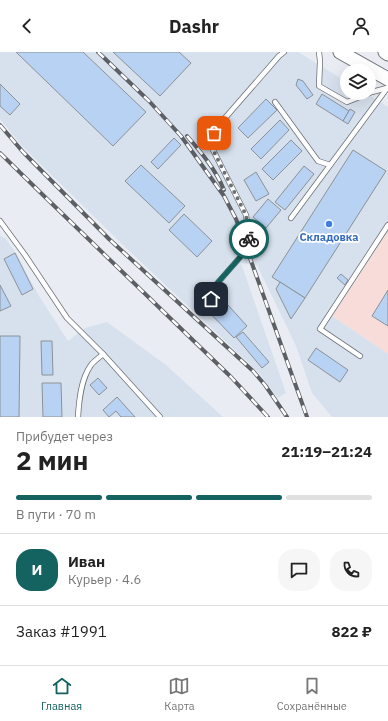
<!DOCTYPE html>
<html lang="ru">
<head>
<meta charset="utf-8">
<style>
  :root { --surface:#fff; --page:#f6f6f6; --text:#222; --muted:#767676; --line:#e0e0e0; --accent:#156360 }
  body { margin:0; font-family:"IBM Plex Sans",sans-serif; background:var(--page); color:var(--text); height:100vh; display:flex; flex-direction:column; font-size:15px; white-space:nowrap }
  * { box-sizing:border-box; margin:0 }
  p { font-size:13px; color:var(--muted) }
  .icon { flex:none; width:22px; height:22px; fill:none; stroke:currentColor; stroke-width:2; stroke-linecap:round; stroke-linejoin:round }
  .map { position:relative; height:365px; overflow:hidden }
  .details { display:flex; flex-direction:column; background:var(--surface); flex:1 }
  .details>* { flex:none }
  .buttons { position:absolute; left:340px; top:12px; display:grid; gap:8px }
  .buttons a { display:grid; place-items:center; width:36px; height:36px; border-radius:50%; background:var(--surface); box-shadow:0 4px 16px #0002; font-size:20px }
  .pin { position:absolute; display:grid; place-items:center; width:34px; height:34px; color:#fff; margin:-17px; border-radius:8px; box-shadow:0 2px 6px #0006 }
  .courier { position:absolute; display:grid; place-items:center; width:40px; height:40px; margin:-20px; border:3px solid #156360; border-radius:50%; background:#fff; color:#222; box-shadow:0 1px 5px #0007 }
  .head em { font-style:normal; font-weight:700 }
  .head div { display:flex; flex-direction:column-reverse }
  .head { display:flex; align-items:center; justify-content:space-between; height:68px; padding:0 16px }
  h1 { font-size:26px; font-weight:700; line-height:30px }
  .bar { display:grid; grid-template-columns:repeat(4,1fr); gap:6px 4px; align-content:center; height:48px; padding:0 16px }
  .bar i { height:5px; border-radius:3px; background:var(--line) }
  .bar .current { background:var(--accent) }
  .bar p { grid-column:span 4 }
  .line { display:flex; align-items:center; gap:10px; padding:0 16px; border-top:1px solid var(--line) }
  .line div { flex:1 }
  .round { display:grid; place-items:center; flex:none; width:42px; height:42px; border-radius:16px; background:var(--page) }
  header { display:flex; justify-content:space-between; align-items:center; height:52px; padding:0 16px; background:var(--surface); font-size:18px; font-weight:700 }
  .tabs { display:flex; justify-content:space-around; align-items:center; height:56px; border-top:1px solid var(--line); background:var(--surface); font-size:11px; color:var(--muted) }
  .tabs a { display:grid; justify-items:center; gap:2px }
  .tabs .current { color:var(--accent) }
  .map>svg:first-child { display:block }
  .commercial { fill:#f7dcda }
  .built { fill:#d7e1ed }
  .building { fill:#b8d2f4; stroke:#8c9196 }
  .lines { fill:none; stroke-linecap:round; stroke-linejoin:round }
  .service-casing { stroke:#6d7176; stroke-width:6 }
  .secondary-casing { stroke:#6d7176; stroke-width:15 }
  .service { stroke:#fff; stroke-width:4.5 }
  .secondary { stroke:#fff; stroke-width:13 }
  .rail-casing { stroke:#5c5f63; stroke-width:4 }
  .rail { stroke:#fff; stroke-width:2.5; stroke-dasharray:8; stroke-linecap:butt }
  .done { stroke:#6e7074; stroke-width:4; stroke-dasharray:0 7.2 }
  .route { stroke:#156360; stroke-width:5 }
  .shop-dot { fill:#3f7fe0; stroke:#fff; stroke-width:1.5 }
  .labels { text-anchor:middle; stroke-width:3.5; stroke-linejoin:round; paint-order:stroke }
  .shop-label { font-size:11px; font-weight:bold; fill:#366cbe; stroke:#fff }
</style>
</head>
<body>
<header><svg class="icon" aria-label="back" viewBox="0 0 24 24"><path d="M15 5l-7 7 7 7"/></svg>Dashr<svg class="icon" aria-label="person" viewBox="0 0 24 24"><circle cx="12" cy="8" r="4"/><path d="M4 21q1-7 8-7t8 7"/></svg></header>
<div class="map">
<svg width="388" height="365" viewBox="0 0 388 365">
  <rect width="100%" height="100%" fill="#e9edf3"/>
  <!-- commercial -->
  <polygon class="commercial" points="388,179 388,302 332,264"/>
  <!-- built -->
  <g class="built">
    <polygon points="0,0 298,0 347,30 347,41 366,41 388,55 388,179 332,264 388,302 388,365 332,365 312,341 296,294 257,213 241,211 286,341 278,346 259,321 222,286 126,196 21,93 0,67"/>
    <polygon points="0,184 5,186 14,198 39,244 68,289 85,276 107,270 166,313 223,365 0,365"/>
  </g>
  <!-- building -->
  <g class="building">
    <polygon points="16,0 83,0 146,60 113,94"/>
    <polygon points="113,0 179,0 191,11 160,44"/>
    <polygon points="298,27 303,29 313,43 307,47 296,33"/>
    <polygon points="0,32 20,52 10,63 0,54"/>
    <polygon points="322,42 349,59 343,69 316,52"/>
    <polygon points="266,47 277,58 248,86 238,76"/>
    <polygon points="350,57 355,60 348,72 343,69"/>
    <polygon points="280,68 289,78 261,107 251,97"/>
    <polygon points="174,86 181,93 158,117 151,110"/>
    <polygon points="291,88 302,99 273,128 262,117"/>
    <polygon points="353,98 386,119 305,246 272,225"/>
    <polygon points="141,113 185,154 169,171 125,129"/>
    <polygon points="304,114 314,122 285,158 275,150"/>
    <polygon points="256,120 269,142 256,149 244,128"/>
    <polygon points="268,147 281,158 266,176 253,165"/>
    <polygon points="184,162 212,189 197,205 169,178"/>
    <polygon points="15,201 33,237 22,243 4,207"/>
    <polygon points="341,222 348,228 345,233 337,226"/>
    <polygon points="280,230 305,246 291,267 276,237"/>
    <polygon points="0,233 11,254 0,259"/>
    <polygon points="388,238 388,274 372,264"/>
    <polygon points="217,241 247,274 234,286 203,254"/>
    <polygon points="243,280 269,310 262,316 236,285"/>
    <polygon points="0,284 20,284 19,365 0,365"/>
    <polygon points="41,289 52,289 53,323 42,323"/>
    <polygon points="316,296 348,318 340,330 308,308"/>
    <polygon points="98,326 107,336 99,343 90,333"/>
    <polygon points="42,331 61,331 62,365 43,365"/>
    <polygon points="117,345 135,365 121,365 116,359 109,365 103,358"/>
  </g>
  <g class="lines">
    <defs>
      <g id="service">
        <polyline points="319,0 320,9 319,34 347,50 372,40 387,36"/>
        <polyline points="275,50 318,109 330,113"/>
        <polyline points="291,166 388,35"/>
        <polyline points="0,169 25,203 67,266 103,302 160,365"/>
        <polyline points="211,247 206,244 250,194 246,163 211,94 214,81 225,66 279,4 284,0"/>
        <polyline points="360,304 320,277 388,173"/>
        <path d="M 78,365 C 79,348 81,327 91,313 C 94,309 99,306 103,302"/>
      </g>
      <g id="secondary">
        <polyline points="340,0 388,27"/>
        <polyline points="385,0 388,2"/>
      </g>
    </defs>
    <!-- service casing -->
    <use href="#service" class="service-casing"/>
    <!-- secondary casing -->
    <use href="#secondary" class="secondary-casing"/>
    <!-- service -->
    <use href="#service" class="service"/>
    <!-- secondary -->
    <use href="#secondary" class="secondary"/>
    <defs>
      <g id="rail">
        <polyline points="98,0 149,49 181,84 224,144 236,167 307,365"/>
        <polyline points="0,73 23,100 109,187 253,319 265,333 287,365"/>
        <path d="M 187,84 C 201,100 216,118 224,138"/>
        <polyline points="0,101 45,145 231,325 268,365"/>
      </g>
    </defs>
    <!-- rail casing -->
    <use href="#rail" class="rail-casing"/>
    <!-- rail -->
    <use href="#rail" class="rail"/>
  </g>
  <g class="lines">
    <!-- done -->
    <polyline class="done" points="214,81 211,94 246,163 249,187"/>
    <!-- route -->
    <polyline class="route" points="211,247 206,244 250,194 249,187"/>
  </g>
  <!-- markers -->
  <circle class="shop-dot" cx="329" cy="172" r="4"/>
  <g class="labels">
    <!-- shop labels -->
    <g class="shop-label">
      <text x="329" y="189">Складовка</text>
    </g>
  </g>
</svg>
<div class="buttons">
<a><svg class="icon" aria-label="layers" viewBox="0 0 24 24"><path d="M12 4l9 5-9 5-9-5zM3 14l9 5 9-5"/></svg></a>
</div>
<div class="pin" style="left:214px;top:81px;background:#ea580c"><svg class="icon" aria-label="bag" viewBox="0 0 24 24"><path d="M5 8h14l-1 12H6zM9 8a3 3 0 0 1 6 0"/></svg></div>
<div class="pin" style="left:211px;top:247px;background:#1f2937"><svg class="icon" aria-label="home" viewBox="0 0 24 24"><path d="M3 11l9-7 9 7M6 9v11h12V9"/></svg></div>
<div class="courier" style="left:249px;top:187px"><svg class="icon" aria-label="bike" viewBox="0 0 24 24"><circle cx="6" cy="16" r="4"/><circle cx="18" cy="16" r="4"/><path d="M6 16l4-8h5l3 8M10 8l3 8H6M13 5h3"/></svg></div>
</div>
<section class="details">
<div class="head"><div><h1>2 мин</h1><p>Прибудет через</p></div><em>21:19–21:24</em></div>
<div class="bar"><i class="current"></i><i class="current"></i><i class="current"></i><i></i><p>В пути · 70 m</p></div>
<div class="line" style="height:72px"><b class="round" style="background:var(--accent);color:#fff">И</b><div><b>Иван</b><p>Курьер · 4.6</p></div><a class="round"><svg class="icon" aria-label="chat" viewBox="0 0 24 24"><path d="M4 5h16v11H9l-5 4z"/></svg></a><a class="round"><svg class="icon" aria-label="phone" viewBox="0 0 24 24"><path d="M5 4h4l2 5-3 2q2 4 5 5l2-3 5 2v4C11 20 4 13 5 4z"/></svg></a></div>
<div class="line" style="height:52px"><div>Заказ #1991</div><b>822 ₽</b></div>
</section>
<nav class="tabs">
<a class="current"><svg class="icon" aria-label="home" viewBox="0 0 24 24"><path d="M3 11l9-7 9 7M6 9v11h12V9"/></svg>Главная</a>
<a><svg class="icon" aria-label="map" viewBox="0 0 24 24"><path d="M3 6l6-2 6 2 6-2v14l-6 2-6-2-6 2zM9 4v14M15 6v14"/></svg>Карта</a>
<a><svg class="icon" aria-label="saved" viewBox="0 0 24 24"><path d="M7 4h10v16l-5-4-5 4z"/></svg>Сохранённые</a>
</nav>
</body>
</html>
